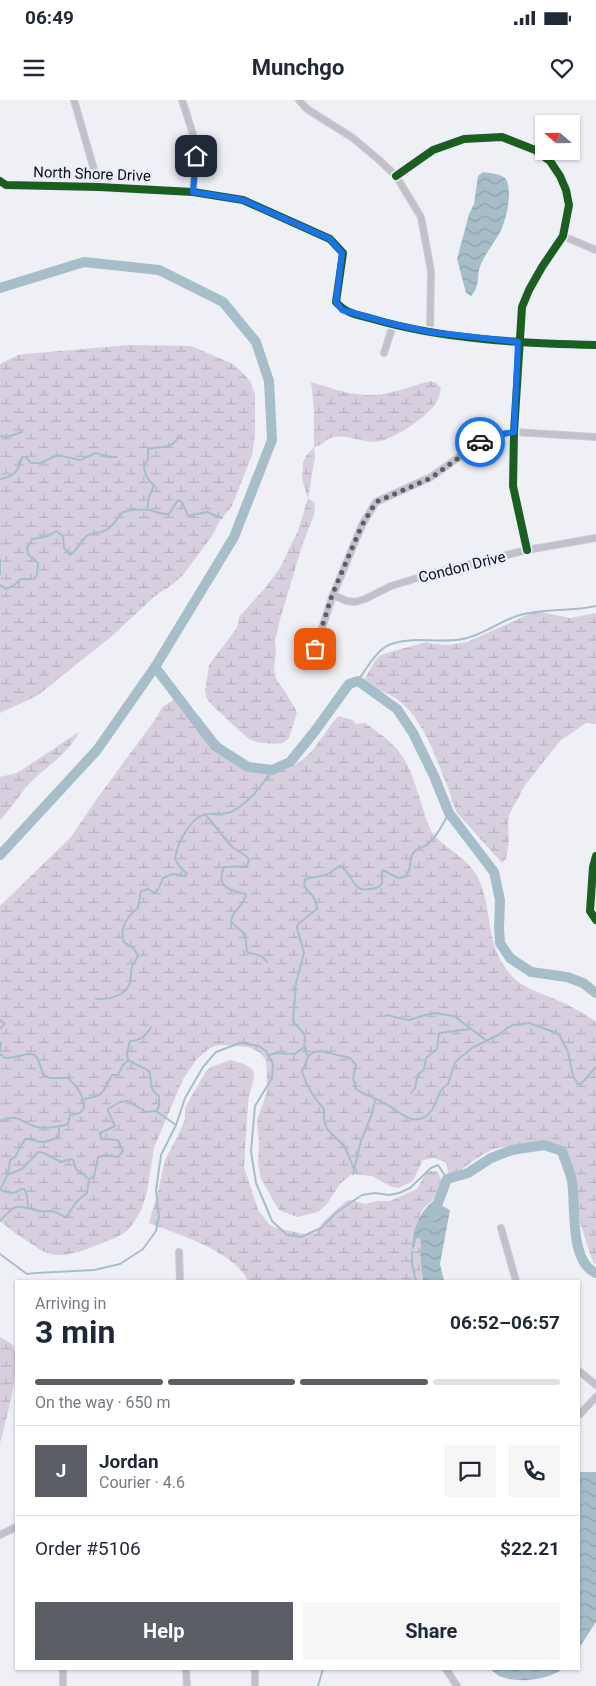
<!DOCTYPE html>
<html lang="en">
<head>
<meta charset="utf-8">
<style>
  :root { --surface:#fff; --page:#f6f6f7; --text:#1f2937; --muted:#747a83; --line:#e0e1e3; --accent:#5c5e66 }
  body { margin:0; font-family:Roboto,sans-serif; background:var(--page); color:var(--text); height:100vh; display:flex; flex-direction:column; font-size:19px; white-space:nowrap }
  * { box-sizing:border-box; margin:0 }
  p { font-size:16px; color:var(--muted) }
  .icon { flex:none; width:28px; height:28px; fill:none; stroke:currentColor; stroke-width:2; stroke-linecap:round; stroke-linejoin:round }
  .map { position:relative; flex:1; overflow:hidden }
  .sheet { position:absolute; left:15px; top:1180px; width:565px; height:390px; display:flex; flex-direction:column; background:var(--surface); border-radius:0px; box-shadow:0 1px 4px #0004 }
  .sheet>* { flex:none }
  .needle { width:32px; rotate:290deg }
  .controls { position:absolute; left:535px; top:15px; display:grid; gap:10px }
  .controls a { display:grid; place-items:center; width:45px; height:45px; border-radius:0px; background:var(--surface); box-shadow:0 1px 4px #0004; font-size:25px }
  .pin { position:absolute; display:grid; place-items:center; width:42px; height:42px; color:#fff; margin:-21px; border-radius:10px; box-shadow:0 2px 8px #0006 }
  .courier { position:absolute; display:grid; place-items:center; width:50px; height:50px; margin:-25px; border:4px solid #1a73e8; border-radius:50%; background:#fff; color:#222; box-shadow:0 1px 6px #0007 }
  .overview em { font-style:normal; font-weight:700 }
  .overview div { display:flex; flex-direction:column-reverse }
  .overview { display:flex; align-items:center; justify-content:space-between; height:85px; padding:0 20px }
  h1 { font-size:32px; font-weight:700; line-height:38px }
  .bar { display:grid; grid-template-columns:repeat(4,1fr); gap:8px 5px; align-content:center; height:60px; padding:0 20px }
  .bar i { height:6px; border-radius:4px; background:var(--line) }
  .bar .selected { background:var(--accent) }
  .bar p { grid-column:span 4 }
  .line { display:flex; align-items:center; gap:12px; padding:0 20px; border-top:1px solid var(--line) }
  .line div { flex:1 }
  .round { display:grid; place-items:center; flex:none; width:52px; height:52px; border-radius:0px; background:var(--page) }
  .cta { display:flex; gap:10px; margin-top:auto; padding:10px 20px }
  .cta a { flex:1; height:58px; border-radius:0px; background:var(--accent); color:#fff; font-size:20px; font-weight:700; line-height:58px; text-align:center }
  .cta a+a { background:var(--page); color:var(--text) }
  .status { display:flex; justify-content:space-between; align-items:center; height:35px; padding:0 25px; background:var(--surface); direction:ltr }
  .status svg { height:14px; fill:currentColor }
  header { display:flex; justify-content:space-between; align-items:center; height:65px; padding:0 20px; background:var(--surface); font-size:22px; font-weight:700 }
  .map>svg:first-child { display:block }
  .wetland { fill:url(#wetland-marsh) }
  .water { fill:url(#water-waves) }
  .lines { fill:none; stroke-linecap:round; stroke-linejoin:round }
  .stream { stroke:#a7beca; stroke-width:2 }
  .river { stroke:#a7beca; stroke-width:10 }
  .minor-casing { stroke:#cbcdd2; stroke-width:8 }
  .minor { stroke:#c2c0cb; stroke-width:6 }
  .cycleway-casing { stroke:#ebeefa; stroke-width:11 }
  .cycleway { stroke:#1b5e20; stroke-width:8 }
  .done { stroke:#5c5e66; stroke-width:5; stroke-dasharray:0 9 }
  .route { stroke:#1a73e8; stroke-width:6 }
  .labels { text-anchor:middle; stroke-width:4.5; stroke-linejoin:round; paint-order:stroke }
  .street-label { font-size:15px; fill:#0d0f19; stroke:#ebeefa }
</style>
</head>
<body>
<div class="status"><b>06:49</b><svg viewBox="0 0 49 12"><path d="M0 12V9h3v3zM5 12V6h3v6zM10 12V3h3v9zM15 12V0h3v12zM26 1h20v11H26zM47 4h2v5h-2z"/></svg></div>
<header><svg class="icon" aria-label="menu" viewBox="0 0 24 24"><path d="M4 6h16M4 12h16M4 18h16"/></svg>Munchgo<svg class="icon" aria-label="heart" viewBox="0 0 24 24"><path d="M12 20l-8-8c-3-5 5-10 8-4 3-6 11-1 8 4z"/></svg></header>
<div class="map">
<svg width="596" height="1586" viewBox="0 0 596 1586">
  <defs>
    <pattern id="wetland-marsh" width="20" height="14" patternUnits="userSpaceOnUse" patternTransform="scale(1.25)"><rect width="20" height="14" fill="#d7cfdd"/><path d="M1 5h8M5 5V1M11 12h8M15 12V8" fill="none" stroke="#b7b1bd"/></pattern>
    <pattern id="water-waves" width="16" height="10" patternUnits="userSpaceOnUse" patternTransform="scale(1.25)"><rect width="16" height="10" fill="#a7beca"/><path d="M0 5q4-4 8 0t8 0" fill="none" stroke="#8fa2ad"/></pattern>
  </defs>
  <rect width="100%" height="100%" fill="#eef0f6"/>
  <!-- wetland -->
  <g class="wetland">
    <polygon points="130,245 191,246 233,264 240,270 250,281 255,294 255,334 252,355 232,406 219,422 212,436 183,475 173,484 155,496 112,536 37,596 0,613 0,264 18,255 25,254"/>
    <path d="M 430,281 L 436,283 L 441,288 C 440,294 438,300 434,306 C 425,318 388,344 372,342 C 360,341 347,335 334,337 C 326,338 323,346 314,347 L 315,357 L 308,398 L 315,403 L 314,415 L 302,446 L 280,519 L 275,541 L 276,551 L 274,568 L 276,579 L 286,593 L 297,612 L 289,638 L 283,643 L 274,644 L 256,642 L 249,639 L 233,625 L 213,606 L 207,599 L 205,591 L 209,565 L 237,528 L 239,517 L 266,487 L 282,465 L 287,453 L 298,431 L 308,398 L 302,380 L 303,363 L 306,356 L 314,347 L 314,309 L 311,282 C 328,287 346,294 365,295 C 387,296 409,287 430,281 Z"/>
    <path d="M 536,511 L 570,518 L 596,513 L 596,624 L 586,623 L 560,641 L 525,685 L 509,715 L 508,722 L 509,741 L 506,759 L 502,763 L 457,713 L 452,702 L 450,693 C 437,662 423,612 390,595 C 381,590 370,589 361,585 L 375,561 L 379,556 L 387,553 L 426,542 L 433,544 L 448,545 L 467,542 Z"/>
    <path d="M 175,599 C 196,604 213,638 229,652 C 237,659 246,665 256,669 C 269,675 283,673 296,664 C 304,659 312,652 318,643 C 326,633 330,624 339,616 L 353,620 L 356,624 L 365,623 C 378,632 394,643 402,656 C 412,670 416,689 422,705 C 425,715 428,728 435,736 C 450,752 471,760 480,782 C 493,814 485,844 510,874 C 519,885 531,889 542,894 C 561,901 580,910 596,922 L 596,1162 L 594,1164 C 587,1147 582,1130 578,1112 C 575,1098 577,1084 571,1070 C 567,1061 555,1051 545,1048 C 532,1045 503,1045 492,1050 C 478,1056 465,1067 453,1076 L 448,1074 L 447,1065 L 445,1062 L 434,1058 L 423,1060 L 413,1081 L 399,1088 L 392,1087 L 372,1076 L 352,1074 L 340,1084 L 327,1104 L 318,1112 L 297,1117 L 279,1110 L 261,1079 L 258,1063 L 259,1043 L 257,1020 L 266,994 L 267,985 L 266,960 L 259,952 L 248,947 L 221,945 L 214,946 L 206,951 L 196,960 L 183,979 L 154,1048 L 147,1092 L 141,1111 L 129,1129 L 124,1133 L 115,1138 L 82,1151 L 66,1155 L 55,1155 L 42,1151 L 15,1133 L 0,1121 L 0,806 L 71,737 L 96,700 L 157,617 L 162,607 Z"/>
    <path d="M 79,632 C 69,653 47,666 30,683 C 19,695 11,709 0,720 L 0,677 L 17,673 Z"/>
    <path d="M 230,960 C 267,969 251,976 248,1004 L 244,1067 L 258,1110 L 270,1125 L 276,1128 L 305,1134 L 316,1133 L 323,1122 L 346,1101 L 351,1100 L 365,1104 L 378,1101 L 390,1101 L 417,1089 L 427,1071 L 437,1071 C 452,1093 431,1097 422,1111 C 416,1122 411,1138 412,1150 L 417,1138 L 420,1138 L 421,1146 L 420,1152 L 423,1181 L 248,1181 C 235,1152 178,1134 149,1123 L 159,1087 L 165,1060 L 179,1033 L 185,1019 L 185,1008 L 206,971 L 211,967 Z"/>
    <path d="M 0,1237 C 4,1240 10,1241 13,1246 C 23,1262 5,1324 0,1344 Z"/>
  </g>
  <!-- water -->
  <g class="water">
    <path d="M 483,72 C 489,73 501,74 505,78 C 514,89 506,123 499,134 C 493,144 486,153 481,164 C 476,174 481,186 471,196 L 466,193 L 457,159 L 469,114 L 474,104 L 478,76 Z"/>
    <path d="M 433,1101 L 450,1110 L 440,1164 L 444,1181 L 423,1181 L 420,1152 L 421,1146 L 420,1138 L 417,1138 L 412,1152 C 412,1131 417,1115 433,1101 Z"/>
    <polygon points="581,1372 596,1372 596,1522 579,1548 579,1373"/>
    <path d="M 490,1569 L 563,1569 C 547,1580 518,1584 499,1576 C 496,1574 493,1571 490,1569 Z"/>
  </g>
  <g class="lines">
    <!-- stream -->
    <g class="stream">
      <polyline points="0,336 7,337 22,332"/>
      <path d="M 0,379 C 14,377 19,370 22,357 L 26,357 L 31,363 L 40,363 L 58,355 L 80,360 L 96,353 L 108,357 L 117,357"/>
      <path d="M 147,410 L 149,397 L 154,385 C 147,380 144,373 144,365 L 148,360 L 148,349 C 160,346 172,350 179,336"/>
      <polyline points="0,460 0,475"/>
      <path d="M 0,485 L 6,489 L 13,486 L 21,479 L 34,479 L 37,475 L 38,463 L 28,454 L 27,447 L 33,439 L 48,436 L 56,431 L 63,436 L 64,448 L 70,455 C 78,450 81,440 88,435 C 93,432 99,434 104,431 C 112,428 117,418 123,412 C 131,410 141,409 149,410 C 156,411 161,415 169,414 L 178,400 L 182,402 L 188,416 L 207,412 L 222,418"/>
      <path d="M 358,581 C 366,569 377,549 391,544 C 417,535 442,545 467,538 C 486,533 502,520 520,515 C 545,508 571,512 596,506"/>
      <path d="M 205,714 L 232,747 L 246,756 L 249,760 L 247,766 L 224,767 C 215,787 231,791 246,794 C 245,806 232,809 231,822 L 245,834 L 247,852 C 255,855 263,854 267,862"/>
      <path d="M 96,899 C 108,899 125,897 130,883 C 132,878 130,872 132,867 C 133,863 136,860 138,856 L 134,849 L 124,842 C 119,828 127,816 138,808 L 141,791 L 148,789 L 155,793 L 159,788 L 163,778 L 173,774 L 184,776 L 187,774 L 180,767 L 175,759 C 177,744 191,715 208,714 C 215,713 224,715 231,712 C 249,703 262,686 272,670"/>
      <polyline points="386,915 409,920 425,915 435,913 454,916 487,941"/>
      <polyline points="0,920 5,924 0,928"/>
      <polyline points="0,942 1,943 0,951"/>
      <path d="M 0,954 L 5,958 C 31,957 35,942 43,975 L 50,978 L 68,978 C 77,986 84,996 84,1008 L 80,1013 L 70,1015 L 68,1024 C 58,1027 48,1029 37,1027 C 20,1023 21,1013 0,1021"/>
      <polyline points="268,956 275,953 295,954 304,947"/>
      <path d="M 308,957 L 304,947 L 305,937 L 303,932 L 294,923 L 293,920 L 296,883 L 304,853 L 297,828 L 298,824 L 317,809 C 318,800 310,793 304,786 L 305,779 L 326,775 L 340,766 C 357,775 348,797 379,787 L 382,783 L 382,771 L 383,770 L 398,778 L 405,777 C 412,770 409,763 412,755 C 416,747 423,748 428,744 C 438,736 443,723 449,713"/>
      <path d="M 128,960 L 149,971 C 154,982 146,987 159,996 L 159,1006 L 157,1010"/>
      <path d="M 128,960 L 127,953 L 130,941 C 140,941 146,936 151,927"/>
      <polyline points="411,993 415,988 418,974 424,970 426,958 437,949 439,933 471,929"/>
      <path d="M 84,999 C 107,995 101,993 112,975 L 118,975 L 123,965 L 128,960"/>
      <path d="M 354,1069 L 345,1047 L 327,1029 L 324,1020 L 324,1009 C 313,998 307,986 302,972 L 308,957 L 313,952 L 321,951 L 350,958 L 356,965 L 353,978 L 356,989 C 366,996 378,999 388,1005 C 402,1014 417,1030 432,1010 C 439,999 436,992 448,984 L 455,962 L 472,948 L 500,934 L 507,928 L 513,925 L 529,923 L 557,933 L 560,936 L 568,952 L 573,976 L 578,984 L 581,984 L 596,967"/>
      <polyline points="9,1074 22,1069 38,1052 44,1053 61,1062 70,1059 73,1060 76,1069 89,1079"/>
      <polyline points="353,1074 361,1041 372,1014 375,1000"/>
      <polyline points="89,1079 94,1077 98,1057 106,1055 118,1057 123,1051 118,1040 101,1039 100,1033 115,1026 108,1011 108,1009 120,1002 128,1001 146,1012 156,1011 176,1025"/>
      <path d="M 0,1090 L 8,1074 L 10,1060 L 15,1057 L 25,1039 C 31,1038 35,1042 42,1042 C 47,1042 54,1039 59,1037 L 59,1028"/>
      <path d="M 2,1090 C 8,1094 15,1094 21,1089 L 24,1089 L 27,1095 L 28,1107"/>
      <path d="M 0,1121 C 18,1101 15,1106 39,1111 C 44,1112 51,1110 55,1112 C 59,1113 61,1116 66,1117 L 77,1101 L 87,1093 L 89,1079"/>
      <polyline points="412,1152 412,1164 416,1181"/>
      <polyline points="0,1154 27,1174 36,1173 94,1170 120,1164 143,1149 156,1131 159,1117 156,1090 161,1055 176,1025 185,998 203,967 216,952 240,943 259,946 266,951 273,964 272,978 255,1006 251,1051 256,1083 272,1121 287,1135 301,1137 321,1128 337,1112 362,1095 375,1093 389,1095 399,1093 410,1088 431,1068 438,1065 447,1079"/>
      <polyline points="318,1586 323,1569"/>
    </g>
    <!-- river -->
    <g class="river">
      <polyline points="0,188 84,162 159,170 223,202 256,242 269,281 272,340 234,437 155,567 97,650 0,755"/>
      <polyline points="155,567 215,646 248,667 272,670 290,662 315,631 349,584 358,581 397,609 413,633 434,676 449,713 494,772 500,800 499,827 500,843 510,858 531,872 567,877 583,883 596,893"/>
      <path d="M 433,1116 L 447,1079 L 468,1073 L 491,1058 L 512,1050 L 544,1045 L 562,1051 C 565,1061 570,1071 572,1081 C 576,1105 569,1162 596,1173"/>
    </g>
    <defs>
      <g id="minor">
        <polyline points="74,0 99,87"/>
        <polyline points="182,0 193,34 196,56 193,92"/>
        <polyline points="299,0 307,9 353,38 378,59 396,76 421,117 431,171 430,232"/>
        <polyline points="396,76 433,50 464,39 502,37 535,50 550,61 560,76 566,90 569,105 563,136 542,167 529,190 522,207 514,332 513,386 527,450"/>
        <path d="M 0,81 L 6,85 L 99,87 L 193,92 L 243,100 L 330,139 L 343,153 L 336,202 C 346,214 359,215 373,219 C 445,240 521,243 596,245"/>
        <polyline points="563,136 596,150"/>
        <polyline points="384,253 393,225"/>
        <polyline points="333,495 347,501 355,502 365,499 391,486 434,473 527,450 596,438"/>
        <polyline points="315,549 333,495 362,425 376,402 431,377 483,340 497,335 514,332 596,337"/>
        <polyline points="596,756 593,767 590,811 596,820"/>
        <polyline points="501,1128 516,1181"/>
        <polyline points="179,1152 180,1181"/>
        <polyline points="579,1271 596,1285"/>
        <polyline points="579,1315 596,1297"/>
        <polyline points="0,1435 16,1427"/>
        <polyline points="63,1569 63,1586"/>
        <polyline points="186,1569 187,1586"/>
        <polyline points="255,1569 255,1586"/>
        <polyline points="446,1569 457,1586"/>
      </g>
    </defs>
    <!-- minor casing -->
    <use href="#minor" class="minor-casing"/>
    <!-- minor -->
    <use href="#minor" class="minor"/>
    <defs>
      <g id="cycleway">
        <polyline points="396,76 433,50 464,39 502,37 535,50 550,61 560,76 566,90 569,105 563,136 542,167 529,190 522,207 514,332 513,386 527,450"/>
        <path d="M 0,81 L 6,85 L 99,87 L 193,92 L 243,100 L 330,139 L 343,153 L 336,202 C 346,214 359,215 373,219 C 445,240 521,243 596,245"/>
        <polyline points="596,756 593,767 590,811 596,820"/>
      </g>
    </defs>
    <!-- cycleway casing -->
    <use href="#cycleway" class="cycleway-casing"/>
    <!-- cycleway -->
    <use href="#cycleway" class="cycleway"/>
  </g>
  <g class="lines">
    <!-- done -->
    <polyline class="done" points="315,549 332,495 362,425 376,402 431,378 480,342"/>
    <!-- route -->
    <polyline class="route" points="196,56 193,92 243,100 330,139 342,153 336,202 342,210 393,224 430,232 518,242 514,332 497,335 480,342"/>
  </g>
  <g class="labels">
    <!-- street labels -->
    <g class="street-label">
      <text transform="translate(92 74) rotate(2)" y="5">North Shore Drive</text>
      <text transform="translate(462 467) rotate(-14)" y="5">Condon Drive</text>
    </g>
  </g>
</svg>
<div class="controls">
<a><svg class="needle" viewBox="-14 -14 28 28"><path d="M0-13l5 13h-10z" fill="#e53935"/><path d="M0 13l5-13h-10z" fill="#747a83"/></svg></a>
</div>
<div class="pin" style="left:315px;top:549px;background:#ea580c"><svg class="icon" aria-label="bag" viewBox="0 0 24 24"><path d="M5 8h14l-1 12H6zM9 8a3 3 0 0 1 6 0"/></svg></div>
<div class="pin" style="left:196px;top:56px;background:#1f2937"><svg class="icon" aria-label="home" viewBox="0 0 24 24"><path d="M3 11l9-7 9 7M6 9v11h12V9"/></svg></div>
<div class="courier" style="left:480px;top:342px"><svg class="icon" aria-label="car" viewBox="0 0 24 24"><path d="M5 17H2v-5l4-1 3-4h7l3 4 3 1v5h-3M9 17h6M6 11h13"/><circle cx="7" cy="17" r="2"/><circle cx="17" cy="17" r="2"/></svg></div>
<section class="sheet">
<div class="overview"><div><h1>3 min</h1><p>Arriving in</p></div><em>06:52–06:57</em></div>
<div class="bar"><i class="selected"></i><i class="selected"></i><i class="selected"></i><i></i><p>On the way · 650 m</p></div>
<div class="line" style="height:90px"><b class="round" style="background:var(--accent);color:#fff">J</b><div><b>Jordan</b><p>Courier · 4.6</p></div><a class="round"><svg class="icon" aria-label="chat" viewBox="0 0 24 24"><path d="M4 5h16v11H9l-5 4z"/></svg></a><a class="round"><svg class="icon" aria-label="phone" viewBox="0 0 24 24"><path d="M5 4h4l2 5-3 2q2 4 5 5l2-3 5 2v4C11 20 4 13 5 4z"/></svg></a></div>
<div class="line" style="height:65px"><div>Order #5106</div><b>$22.21</b></div>
<div class="cta"><a>Help</a><a>Share</a></div>
</section>
</div>
</body>
</html>
